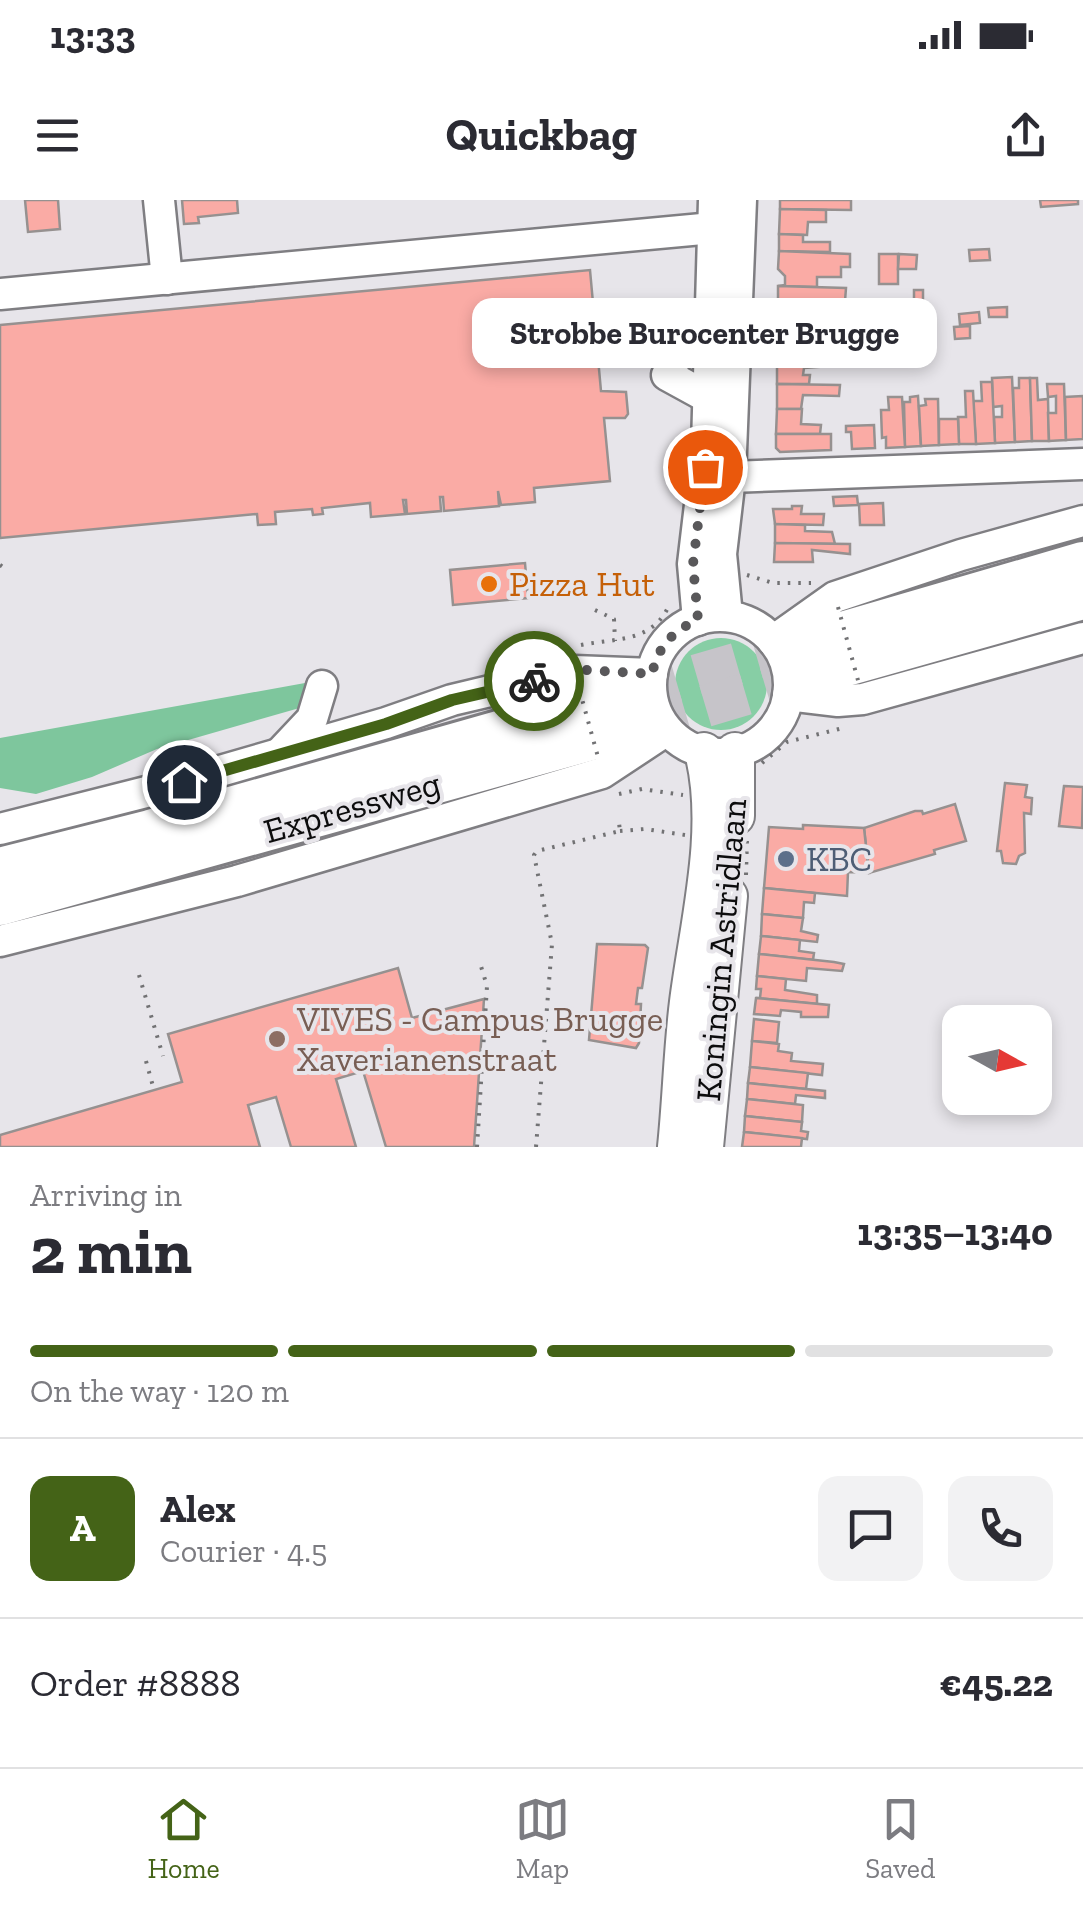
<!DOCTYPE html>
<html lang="en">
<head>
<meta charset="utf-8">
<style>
  :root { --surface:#fff; --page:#f2f2f3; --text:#2b2b33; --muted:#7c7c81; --line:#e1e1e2; --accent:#446317 }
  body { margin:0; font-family:"Zilla Slab",serif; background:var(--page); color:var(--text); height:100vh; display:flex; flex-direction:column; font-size:38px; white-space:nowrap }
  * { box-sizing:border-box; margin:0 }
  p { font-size:32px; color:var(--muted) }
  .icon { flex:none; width:55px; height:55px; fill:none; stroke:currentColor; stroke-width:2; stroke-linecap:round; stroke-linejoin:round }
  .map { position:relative; height:947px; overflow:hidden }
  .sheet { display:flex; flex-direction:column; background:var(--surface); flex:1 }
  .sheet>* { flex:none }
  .needle { width:65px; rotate:98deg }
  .tools { position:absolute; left:942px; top:805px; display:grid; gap:20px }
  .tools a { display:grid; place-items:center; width:110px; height:110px; border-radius:20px; background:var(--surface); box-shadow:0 5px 15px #0003; font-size:50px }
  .pin { position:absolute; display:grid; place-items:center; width:85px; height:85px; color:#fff; margin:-42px; border:5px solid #fff; border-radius:50%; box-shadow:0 2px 10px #0007 }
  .courier { position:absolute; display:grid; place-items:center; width:100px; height:100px; margin:-50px; border:8px solid #446317; border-radius:50%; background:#fff; color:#222; box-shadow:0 2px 12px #0007 }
  .bubble { position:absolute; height:70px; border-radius:20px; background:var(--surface); box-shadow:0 5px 15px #0003; font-size:32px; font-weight:800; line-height:70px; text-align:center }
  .summary em { font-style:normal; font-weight:800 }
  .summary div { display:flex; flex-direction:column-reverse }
  .summary { display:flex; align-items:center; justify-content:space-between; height:170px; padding:0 30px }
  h1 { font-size:65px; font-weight:800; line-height:75px }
  .bar { display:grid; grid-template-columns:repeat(4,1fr); gap:15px 10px; align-content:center; height:120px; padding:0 30px }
  .bar i { height:12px; border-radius:8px; background:var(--line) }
  .bar .active { background:var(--accent) }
  .bar p { grid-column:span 4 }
  .line { display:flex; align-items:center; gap:25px; padding:0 30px; border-top:2px solid var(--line) }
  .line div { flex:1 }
  .round { display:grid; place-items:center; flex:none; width:105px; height:105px; border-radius:20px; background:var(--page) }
  .status { display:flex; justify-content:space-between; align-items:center; height:70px; padding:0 50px; background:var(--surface); direction:ltr }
  .status svg { height:28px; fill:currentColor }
  header { display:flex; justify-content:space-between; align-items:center; height:130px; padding:0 30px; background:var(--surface); font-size:45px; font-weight:800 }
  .menu { display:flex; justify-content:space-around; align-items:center; height:140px; border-top:2px solid var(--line); background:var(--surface); font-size:28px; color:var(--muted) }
  .menu a { display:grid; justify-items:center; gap:5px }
  .menu .active { color:var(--accent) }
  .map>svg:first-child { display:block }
  .green { fill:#87cea5 }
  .forest { fill:#7ec69d }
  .building { fill:#faaba5; stroke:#969190; stroke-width:2.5 }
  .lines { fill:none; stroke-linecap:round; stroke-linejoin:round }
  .highway-tunnel { stroke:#c6c4c9; stroke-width:42; stroke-dasharray:42 21; stroke-linecap:butt }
  .minor-casing { stroke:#7f7e82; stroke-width:35 }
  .major-casing { stroke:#7f7e82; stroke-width:42 }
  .highway-casing { stroke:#7f7e82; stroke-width:48 }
  .path { stroke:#727274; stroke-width:4; stroke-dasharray:2.5 8; stroke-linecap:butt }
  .minor { stroke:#fff; stroke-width:30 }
  .major { stroke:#fff; stroke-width:38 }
  .highway { stroke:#fff; stroke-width:42 }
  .path-bridge { stroke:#727274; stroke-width:4; stroke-dasharray:2.5 8; stroke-linecap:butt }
  .done { stroke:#59585a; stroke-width:10; stroke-dasharray:0 18 }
  .route { stroke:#446317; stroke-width:12 }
  .food-dot { fill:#e8710a; stroke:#e7e5ea; stroke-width:4 }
  .service-dot { fill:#5c6f8a; stroke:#e7e5ea; stroke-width:4 }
  .education-dot { fill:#8d6e63; stroke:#e7e5ea; stroke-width:4 }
  .labels { text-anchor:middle; stroke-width:8; stroke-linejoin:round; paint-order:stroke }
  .food-label { font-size:35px; fill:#c56008; stroke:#e7e5ea; text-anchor:start }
  .street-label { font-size:35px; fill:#0c0c0d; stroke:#e7e5ea }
  .service-label { font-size:35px; fill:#4e5e75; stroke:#e7e5ea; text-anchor:start }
  .education-label { font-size:35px; fill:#785e54; stroke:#e7e5ea; text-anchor:start }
</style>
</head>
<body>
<div class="status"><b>13:33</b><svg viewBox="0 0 49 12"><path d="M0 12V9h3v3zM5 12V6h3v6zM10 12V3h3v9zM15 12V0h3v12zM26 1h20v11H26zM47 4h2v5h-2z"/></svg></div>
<header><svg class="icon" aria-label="menu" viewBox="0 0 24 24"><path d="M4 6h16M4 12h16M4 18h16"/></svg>Quickbag<svg class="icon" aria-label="share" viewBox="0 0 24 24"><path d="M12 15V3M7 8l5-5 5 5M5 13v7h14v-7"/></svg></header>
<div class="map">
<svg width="1083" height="947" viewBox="0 0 1083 947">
  <rect width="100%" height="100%" fill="#e7e5ea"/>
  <!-- green -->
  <circle class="green" cx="721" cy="484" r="46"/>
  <!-- forest -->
  <polygon class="forest" points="305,483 303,507 157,549 92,577 36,594 0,588 0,538"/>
  <!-- building -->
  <g class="building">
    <polygon points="25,0 58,0 60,29 28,32"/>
    <polygon points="182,0 237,0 238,13 198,17 199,23 184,24"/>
    <polygon points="780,0 851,0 851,10 780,9"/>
    <polygon points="1040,0 1078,0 1078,4 1041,7"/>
    <polygon points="780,9 826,10 826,22 808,22 807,35 779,34"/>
    <polygon points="779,34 803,35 803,42 830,42 830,52 779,51"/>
    <polygon points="989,49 990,60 970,61 969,50"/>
    <polygon points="779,51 850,54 850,67 841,67 841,77 817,77 817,87 778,86 785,85 785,76 778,69"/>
    <rect x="879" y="54" width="19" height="30"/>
    <polygon points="899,54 917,55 916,69 898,69"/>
    <polygon points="590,70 601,191 626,192 628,214 625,218 604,218 610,281 534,288 535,302 501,305 498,291 499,306 444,311 443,297 440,297 441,311 407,314 406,300 403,300 405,314 371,317 370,303 322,308 323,314 313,315 312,309 275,312 276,324 258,325 257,314 0,338 0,125"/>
    <polygon points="778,86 846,88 845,101 828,101 828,105 806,101 805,108 778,107"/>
    <polygon points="914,90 923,90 923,109 914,110"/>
    <polygon points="1007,107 1007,117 989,117 988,108"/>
    <polygon points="923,109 924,130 914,131 912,110"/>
    <polygon points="979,112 980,123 960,125 959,114"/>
    <polygon points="800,115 815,115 816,124 823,123 826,140 777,143 778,125 801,123"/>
    <polygon points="970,126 970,138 955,139 954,127"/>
    <polygon points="934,130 935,140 916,142 915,131"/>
    <polygon points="826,140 829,154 777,159 777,143"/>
    <polygon points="828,155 829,166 804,168 803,175 810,175 809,184 777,184 777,159"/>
    <polygon points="1012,177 1015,242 995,243 994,217 1002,217 1002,206 993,207 992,178"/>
    <polygon points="1019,178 1030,178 1032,241 1015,242 1013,188 1019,188"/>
    <polygon points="1030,178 1037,178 1038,200 1048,199 1049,241 1032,241"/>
    <polygon points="981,182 992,182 995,243 976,244 973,201 982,201"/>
    <polygon points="777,184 840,185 839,196 803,195 801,209 777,209"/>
    <polygon points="1047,184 1064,184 1066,240 1049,241 1048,213 1056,213 1056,196 1048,197"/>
    <polygon points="965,191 973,191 976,244 959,244 958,217 966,217"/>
    <polygon points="918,196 921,246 905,247 904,202 910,202 910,197"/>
    <polygon points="1083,196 1083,239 1066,240 1065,197"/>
    <polygon points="888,197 902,197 905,247 886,248 886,237 882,238 881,210 889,210"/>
    <polygon points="925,199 938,199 939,245 921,246 919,206 926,205"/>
    <polygon points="777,209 802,209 801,224 821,225 820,234 776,234"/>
    <polygon points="939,219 958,219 959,244 939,245"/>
    <polygon points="874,225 875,248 852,249 851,232 846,232 846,226"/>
    <polygon points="776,234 831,234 831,250 780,252 776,248"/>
    <polygon points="857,296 858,305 834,306 833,297"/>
    <polygon points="883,303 884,325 860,325 859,304"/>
    <polygon points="792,306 802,306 801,314 824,314 823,325 775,324 773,309 792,309"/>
    <polygon points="775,324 805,325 805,331 832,332 835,344 775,343"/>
    <polygon points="775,343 850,344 850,354 812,350 813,362 774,362"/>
    <polygon points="525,363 528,398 453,405 450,370"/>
    <polygon points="1005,583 1027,585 1025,597 1032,598 1031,614 1024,613 1025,653 1019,656 1016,664 1003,663 1001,651 997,651"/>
    <polygon points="1064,586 1083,587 1082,628 1059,626"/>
    <polygon points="955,604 966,641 934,650 935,654 869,673 864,628 915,611 922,611 923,614"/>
    <polygon points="803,625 864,628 869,673 848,672 847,696 764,688 769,627 803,629"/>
    <polygon points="764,688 815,693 814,703 804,702 803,718 762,714"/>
    <polygon points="762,714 803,718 801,731 818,735 817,742 761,736"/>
    <polygon points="761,736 800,740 799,751 814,753 813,760 759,754"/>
    <polygon points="597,744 645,745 648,748 642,788 638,788 636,804 641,804 639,843 636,848 589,840"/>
    <polygon points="759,754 834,762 844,764 842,771 807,768 806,781 757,776"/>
    <polygon points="398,768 412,818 484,799 474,947 386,947 363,871 336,879 356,947 291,947 276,897 248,905 260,947 0,947 0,935 182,882 168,834"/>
    <polygon points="757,776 786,779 785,790 817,795 817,804 756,798 760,798 761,789 756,789"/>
    <polygon points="756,798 829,805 828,817 801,817 801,812 781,810 780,816 754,814"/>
    <polygon points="754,819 779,822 777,843 752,841"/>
    <polygon points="752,841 779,844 778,851 792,853 791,861 823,864 822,875 750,867"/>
    <polygon points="750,867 808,873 806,889 748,883"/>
    <polygon points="748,883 825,891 825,898 796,895 795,904 747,899"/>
    <polygon points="747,899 803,905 802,922 745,916"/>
    <polygon points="745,916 802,922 801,931 808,932 807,939 744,932"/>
    <polygon points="744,932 802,938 801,947 742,947"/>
  </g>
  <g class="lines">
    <!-- highway-tunnel -->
    <g class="highway-tunnel">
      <polyline points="636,493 798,446"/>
      <polyline points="645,524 807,476"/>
    </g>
    <defs>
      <g id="minor">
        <polyline points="159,0 167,79"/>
        <polyline points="0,94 713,28"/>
        <polyline points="709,198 667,175 682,147 710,137 728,143"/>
        <polyline points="730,277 1083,264"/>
        <circle cx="720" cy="485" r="69"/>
        <polyline points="727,416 721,354 730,277 741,0"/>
        <polyline points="698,420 693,364 707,246 714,0"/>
        <polyline points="773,441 835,397 961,355 1083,321"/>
        <polyline points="788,495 838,501 863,499 1083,438"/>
        <polyline points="280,553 312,519 322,486"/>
        <polyline points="0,629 158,589 386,523 452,500 574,471 652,474"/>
        <polyline points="0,741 237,681 602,573 667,530"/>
      </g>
      <g id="major">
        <polyline points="735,616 735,552"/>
        <path d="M 677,947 C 682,899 683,850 689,802 C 699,723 724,630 704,552"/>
        <polyline points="704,947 728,696"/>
      </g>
      <g id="highway">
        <polyline points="798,446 1083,363"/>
        <polyline points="807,476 1083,398"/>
        <polyline points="0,669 150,631 636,493"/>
        <polyline points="0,704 645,524"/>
      </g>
    </defs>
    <!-- minor casing -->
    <use href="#minor" class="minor-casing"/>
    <!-- major casing -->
    <use href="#major" class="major-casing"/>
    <!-- highway casing -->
    <use href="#highway" class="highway-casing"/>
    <!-- path -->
    <g class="path">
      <polyline points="0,365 7,370"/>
      <polyline points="747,375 773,383 811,383"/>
      <polyline points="595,410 614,419 615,441"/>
      <path d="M 581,445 C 616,438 654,443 670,403"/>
      <polyline points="762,563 787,542 843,528"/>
      <polyline points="619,594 642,589 683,595"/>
      <polyline points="620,631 645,629 685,635"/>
      <polyline points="746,675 747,640"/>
      <polyline points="139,775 163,856"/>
      <polyline points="146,861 154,890"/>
      <polyline points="477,947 487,786 480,763"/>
      <polyline points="536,947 552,744 534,655 537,651 620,631 619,623"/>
    </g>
    <!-- minor -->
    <use href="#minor" class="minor"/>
    <!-- major -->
    <use href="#major" class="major"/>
    <!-- highway -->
    <use href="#highway" class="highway"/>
    <!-- path-bridge -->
    <g class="path-bridge">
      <polyline points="838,407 859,484"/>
      <polyline points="577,481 598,557"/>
    </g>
  </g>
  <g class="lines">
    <!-- done -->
    <path class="done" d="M 534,481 L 585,470 L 652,474 C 658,447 672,431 698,420 L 693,364 L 705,267"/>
    <!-- route -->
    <polyline class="route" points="184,582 386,524 452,500 534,481"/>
  </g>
  <!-- markers -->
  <circle class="food-dot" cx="489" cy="384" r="10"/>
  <circle class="service-dot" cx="786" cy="659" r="10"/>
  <circle class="education-dot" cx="277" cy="839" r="10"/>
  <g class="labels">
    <!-- food labels -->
    <g class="food-label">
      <text x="509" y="396">Pizza Hut</text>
    </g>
    <!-- street labels -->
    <g class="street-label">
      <text transform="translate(352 607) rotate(-16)" y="12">Expressweg</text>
      <text transform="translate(721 750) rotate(-85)" y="12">Koningin Astridlaan</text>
    </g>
    <!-- service labels -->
    <g class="service-label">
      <text x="806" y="671">KBC</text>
    </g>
    <!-- education labels -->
    <g class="education-label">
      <text x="297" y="831">VIVES - Campus Brugge<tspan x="297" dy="40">Xaverianenstraat</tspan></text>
    </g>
  </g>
</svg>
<div class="tools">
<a><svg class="needle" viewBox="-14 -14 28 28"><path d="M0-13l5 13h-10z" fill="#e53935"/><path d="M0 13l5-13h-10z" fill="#7c7c81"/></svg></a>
</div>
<div class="pin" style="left:705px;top:267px;background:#ea580c"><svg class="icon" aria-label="bag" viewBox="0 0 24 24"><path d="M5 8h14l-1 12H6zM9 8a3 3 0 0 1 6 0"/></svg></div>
<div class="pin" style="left:184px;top:582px;background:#1f2937"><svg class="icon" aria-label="home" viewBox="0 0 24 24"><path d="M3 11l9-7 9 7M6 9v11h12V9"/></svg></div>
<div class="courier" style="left:534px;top:481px"><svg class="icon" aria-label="bike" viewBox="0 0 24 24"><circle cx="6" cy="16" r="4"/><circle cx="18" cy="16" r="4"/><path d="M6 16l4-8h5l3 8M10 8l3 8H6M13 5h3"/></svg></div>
<div class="bubble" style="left:472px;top:98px;width:465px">Strobbe Burocenter Brugge</div>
</div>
<section class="sheet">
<div class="summary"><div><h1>2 min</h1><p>Arriving in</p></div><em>13:35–13:40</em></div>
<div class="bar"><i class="active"></i><i class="active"></i><i class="active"></i><i></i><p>On the way · 120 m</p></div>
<div class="line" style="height:180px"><b class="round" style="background:var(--accent);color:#fff">A</b><div><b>Alex</b><p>Courier · 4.5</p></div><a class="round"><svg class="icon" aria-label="chat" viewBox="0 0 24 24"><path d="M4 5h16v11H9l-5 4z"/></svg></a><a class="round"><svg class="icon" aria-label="phone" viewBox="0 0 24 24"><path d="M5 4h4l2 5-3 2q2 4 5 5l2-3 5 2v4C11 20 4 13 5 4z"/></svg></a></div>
<div class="line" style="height:130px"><div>Order #8888</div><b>€45.22</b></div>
</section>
<nav class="menu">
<a class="active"><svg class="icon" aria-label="home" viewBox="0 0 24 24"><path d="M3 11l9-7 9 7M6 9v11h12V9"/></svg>Home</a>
<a><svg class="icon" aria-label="map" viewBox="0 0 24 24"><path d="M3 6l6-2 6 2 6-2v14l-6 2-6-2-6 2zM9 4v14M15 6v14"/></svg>Map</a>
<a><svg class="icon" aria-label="saved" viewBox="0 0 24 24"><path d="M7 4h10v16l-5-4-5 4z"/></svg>Saved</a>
</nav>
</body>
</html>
